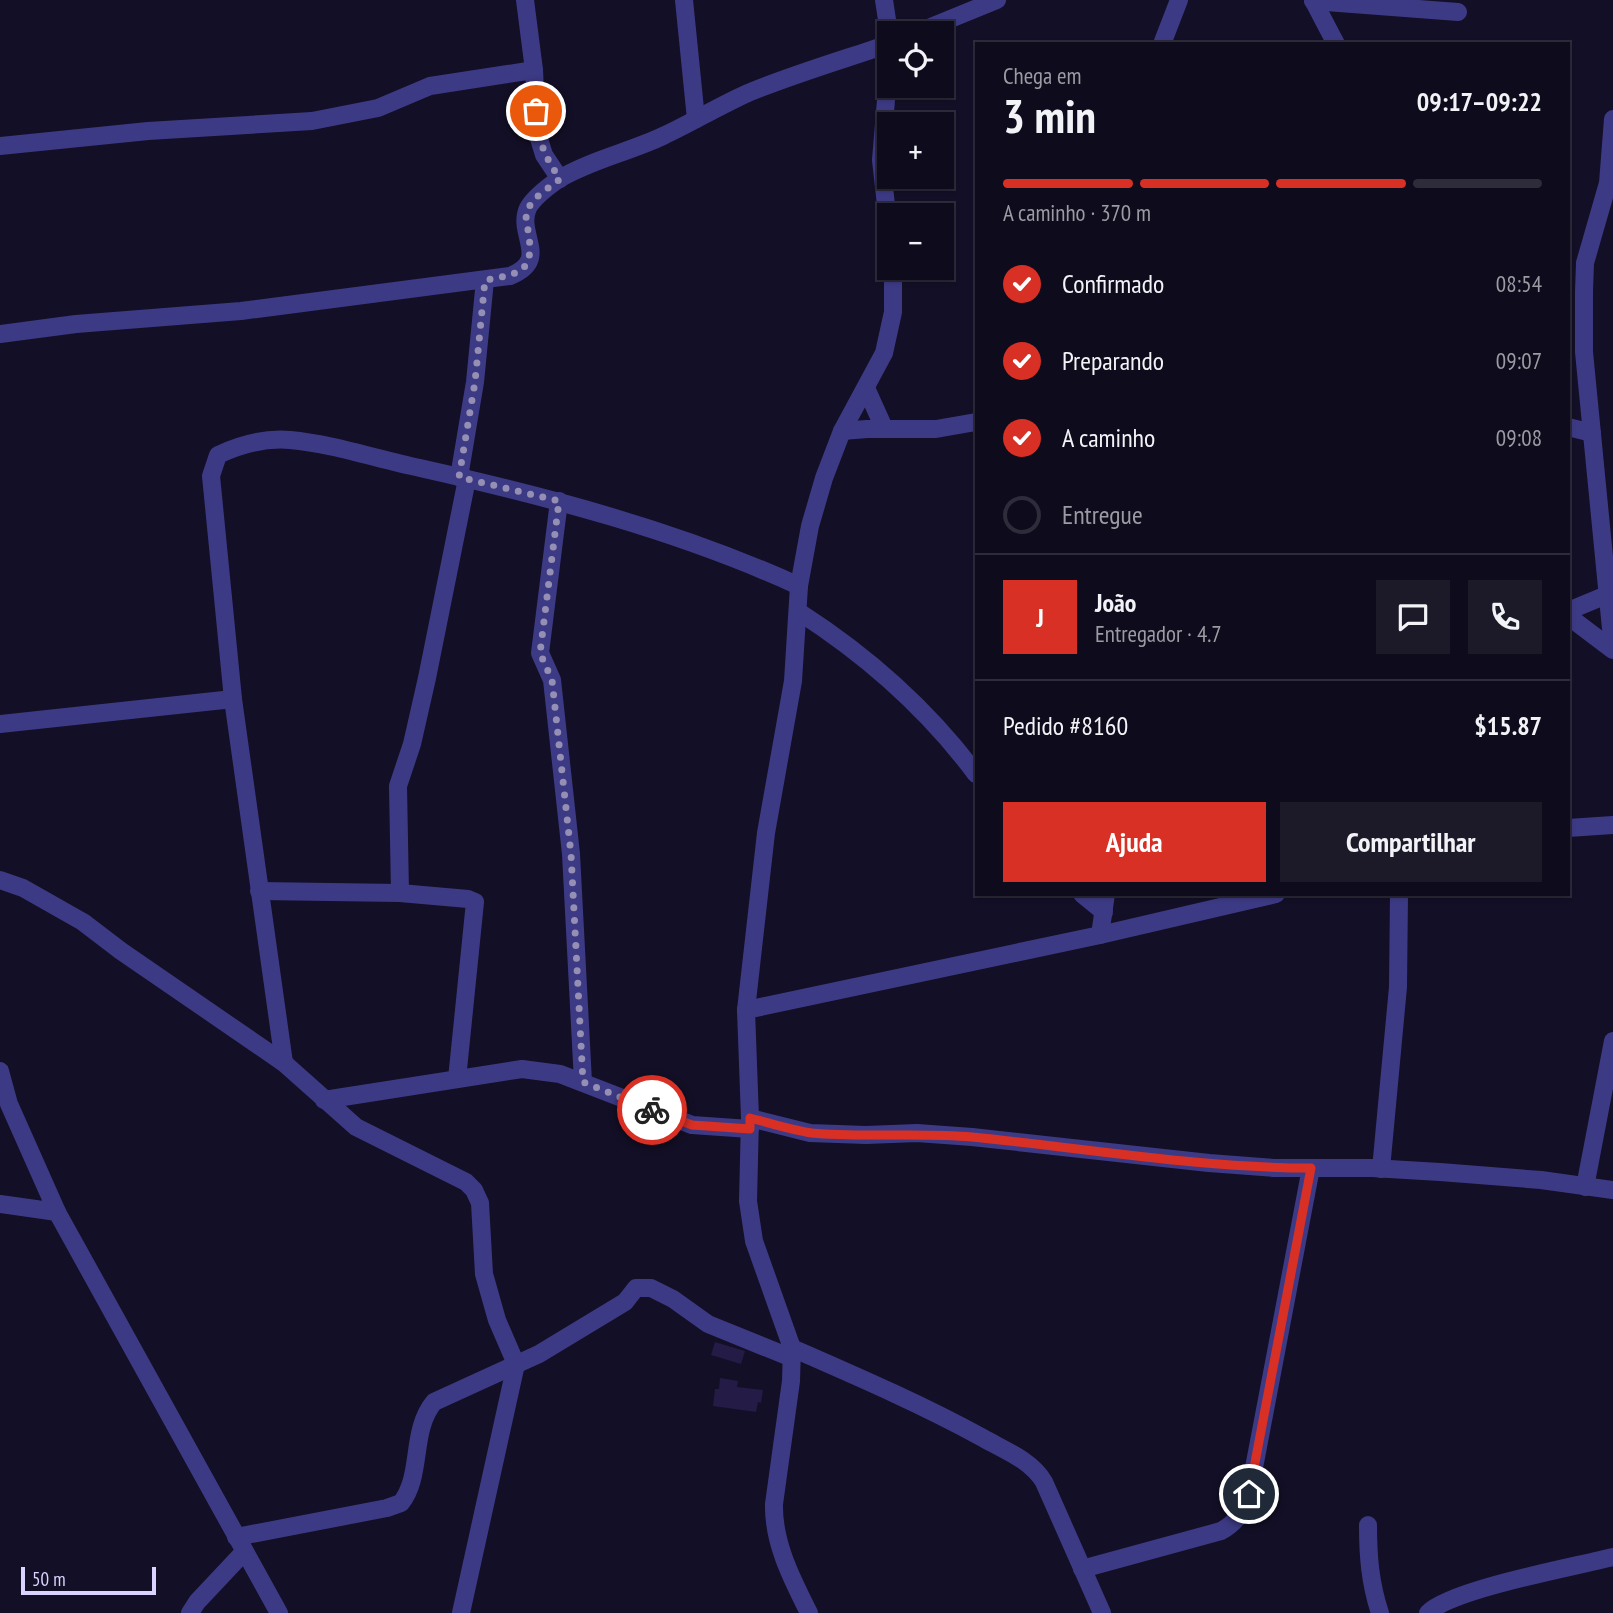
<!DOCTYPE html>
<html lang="pt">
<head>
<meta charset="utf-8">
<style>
  :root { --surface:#0e0b1c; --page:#1c1929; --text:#f1f3f6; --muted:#9b9ba3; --line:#2e2b3b; --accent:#d93025 }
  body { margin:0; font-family:"PT Sans Narrow",sans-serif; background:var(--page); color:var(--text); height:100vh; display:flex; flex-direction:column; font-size:26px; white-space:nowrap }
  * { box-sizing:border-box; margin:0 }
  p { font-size:23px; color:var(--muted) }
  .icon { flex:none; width:38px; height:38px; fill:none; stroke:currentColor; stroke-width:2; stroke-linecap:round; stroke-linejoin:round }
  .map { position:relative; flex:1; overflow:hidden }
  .details { position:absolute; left:975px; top:42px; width:595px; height:854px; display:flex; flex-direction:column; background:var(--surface); border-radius:0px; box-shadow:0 2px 5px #0004,0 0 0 2px var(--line) }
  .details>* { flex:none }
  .buttons { position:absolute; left:877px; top:21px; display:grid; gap:14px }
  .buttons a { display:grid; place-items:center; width:77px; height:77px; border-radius:0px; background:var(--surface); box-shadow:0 2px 5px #0004,0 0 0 2px var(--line); font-size:35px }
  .scale { position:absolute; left:21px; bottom:18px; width:135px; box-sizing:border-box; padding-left:7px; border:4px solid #d9d4ff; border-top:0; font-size:19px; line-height:24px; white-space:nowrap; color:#d9d4ff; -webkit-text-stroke:5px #130f26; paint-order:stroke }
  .pin { position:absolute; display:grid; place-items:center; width:60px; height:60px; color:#fff; margin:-30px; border:4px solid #fff; border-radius:50%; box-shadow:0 2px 7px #0007 }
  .courier { position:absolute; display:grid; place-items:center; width:70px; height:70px; margin:-35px; border:5px solid #d93025; border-radius:50%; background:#fff; color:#222; box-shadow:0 2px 9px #0007 }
  .summary em { font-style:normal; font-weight:700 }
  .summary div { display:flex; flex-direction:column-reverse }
  .summary { display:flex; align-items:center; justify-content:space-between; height:119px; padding:0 28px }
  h1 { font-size:46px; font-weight:700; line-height:52px }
  .bar { display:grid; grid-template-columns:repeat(4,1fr); gap:10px 7px; align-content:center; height:84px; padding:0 28px }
  .bar i { height:9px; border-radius:5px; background:var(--line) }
  .bar .selected { background:var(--accent) }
  .bar p { grid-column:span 4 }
  .line { display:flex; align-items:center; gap:18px; padding:0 28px; border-top:2px solid var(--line) }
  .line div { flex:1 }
  .round { display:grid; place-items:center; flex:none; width:74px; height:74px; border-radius:0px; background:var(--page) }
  ol { padding:0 28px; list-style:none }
  li { display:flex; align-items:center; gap:21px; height:77px }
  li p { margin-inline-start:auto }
  li .icon { padding:7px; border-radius:50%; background:var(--accent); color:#fff; stroke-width:4 }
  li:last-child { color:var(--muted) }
  li i { width:38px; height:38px; border:4px solid var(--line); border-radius:50% }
  .action { display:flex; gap:14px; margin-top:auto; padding:14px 28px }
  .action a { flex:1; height:80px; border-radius:0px; background:var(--accent); color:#fff; font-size:28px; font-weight:700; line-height:80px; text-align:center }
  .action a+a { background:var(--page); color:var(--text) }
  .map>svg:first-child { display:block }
  .building { fill:#241b47 }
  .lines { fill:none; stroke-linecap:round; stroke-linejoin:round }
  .minor { stroke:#3d3a85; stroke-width:18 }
  .done { stroke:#948fb3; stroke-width:7; stroke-dasharray:0 12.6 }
  .route { stroke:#d93025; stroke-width:9 }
</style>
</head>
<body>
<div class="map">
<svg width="1613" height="1613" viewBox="0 0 1613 1613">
  <rect width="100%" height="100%" fill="#130f26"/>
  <!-- building -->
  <g class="building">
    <polygon points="715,1342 745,1351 741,1364 711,1355"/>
    <polygon points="720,1378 738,1381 737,1387 763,1390 761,1403 758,1402 756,1412 713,1406 715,1389 719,1389"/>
  </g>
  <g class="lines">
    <!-- minor -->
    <g class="minor">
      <polyline points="525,0 534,70 537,132 544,155 560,179"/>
      <polyline points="684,0 696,119"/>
      <polyline points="884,0 889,33"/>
      <polyline points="1313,0 1336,44"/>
      <polyline points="1313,1 1458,12"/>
      <polyline points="916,33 997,0"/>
      <polyline points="1162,44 1179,0"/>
      <polyline points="889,64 881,160 889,232"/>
      <polyline points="1613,119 1608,183 1585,263 1584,291 1584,352 1613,649"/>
      <polyline points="0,146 148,131 312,121 378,108 430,86 534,70"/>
      <path d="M 0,334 L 76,324 L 241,311 L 510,276 C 551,260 516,234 528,208 C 534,197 549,186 559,179 C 591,160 629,152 663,136 C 691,123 719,106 748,93 C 794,74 842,60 889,44"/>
      <polyline points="866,388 884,428"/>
      <polyline points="1568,427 1592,433"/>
      <polyline points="842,431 867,429 936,429 976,422"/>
      <polyline points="459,477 475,382 485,280"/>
      <polyline points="559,501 540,653 552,680 571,854 583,1082"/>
      <polyline points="1568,611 1609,594"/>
      <path d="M 799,612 C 866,655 928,710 976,774"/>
      <polyline points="1568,616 1613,650"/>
      <polyline points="0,724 233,699"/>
      <polyline points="1568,828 1613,825"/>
      <polyline points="0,880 23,888 83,922 121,951 284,1063 356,1127 466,1182 474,1190 480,1203 484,1274 497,1320 516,1364 461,1613"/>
      <polyline points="259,891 400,893 468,899 475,902 457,1079"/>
      <polyline points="400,893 398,786 412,744 427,678 467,479"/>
      <polyline points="1082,894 1104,912"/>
      <polyline points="1100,935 1106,894"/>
      <polyline points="746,1010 1100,935 1276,894"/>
      <path d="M 284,1063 L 233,699 L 211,476 L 218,455 C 241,444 265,438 290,440 C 333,444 377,459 420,468 C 549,497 679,531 799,586"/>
      <polyline points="0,1071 9,1104 57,1212 279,1613"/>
      <polyline points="324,1100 522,1069 560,1074 692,1125 750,1129"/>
      <polyline points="750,1118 810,1133 866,1135 917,1133 972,1137 1209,1163 1274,1168 1372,1168 1440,1172 1541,1180 1613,1190"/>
      <polyline points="1381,1169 1398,987 1399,894"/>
      <polyline points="1585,1187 1613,1041"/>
      <polyline points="0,1204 57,1212"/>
      <path d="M 792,1348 C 856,1376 921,1404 983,1438 C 1004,1450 1031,1460 1044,1482 L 1102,1613"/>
      <path d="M 1368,1525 C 1368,1556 1370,1583 1380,1613"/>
      <path d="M 236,1537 L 387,1508 L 401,1503 C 423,1475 410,1431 434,1402 L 539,1354 L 625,1302 L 636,1288 L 651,1288 L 673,1299 L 708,1324 L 792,1358"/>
      <path d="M 1082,1569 L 1221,1531 C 1238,1522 1242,1511 1249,1494 L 1311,1168"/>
      <polyline points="190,1613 197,1602 244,1552"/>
      <path d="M 809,1613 C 792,1579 773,1543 774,1504 L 791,1381 L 792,1348 L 754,1241 L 748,1201 L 750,1118 L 746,1010 L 766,833 L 793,681 L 799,586 L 810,526 L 824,478 L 842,431 L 884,353 L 893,312 L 893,268"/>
      <path d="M 1428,1613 C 1452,1589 1574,1567 1613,1557"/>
    </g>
  </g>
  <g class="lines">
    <!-- done -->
    <path class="done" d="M 536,111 C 538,141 544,155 560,179 C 549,188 534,196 528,209 C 525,216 526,223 528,230 C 535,271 522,274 485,280 L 475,382 L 459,477 L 559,501 L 540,653 L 552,680 L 571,854 L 583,1082 L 652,1110"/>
    <!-- route -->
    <path class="route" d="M 652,1110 L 692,1125 L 750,1129 L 750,1118 C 770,1123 792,1130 812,1133 C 865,1138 919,1132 972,1137 C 1085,1148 1198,1168 1311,1168 L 1249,1494"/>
  </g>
</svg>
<div class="buttons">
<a><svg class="icon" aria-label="locate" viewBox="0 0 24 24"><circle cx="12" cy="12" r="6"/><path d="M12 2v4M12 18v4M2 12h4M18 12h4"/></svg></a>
<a>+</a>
<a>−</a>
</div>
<div class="scale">50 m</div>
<div class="pin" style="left:536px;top:111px;background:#ea580c"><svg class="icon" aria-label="bag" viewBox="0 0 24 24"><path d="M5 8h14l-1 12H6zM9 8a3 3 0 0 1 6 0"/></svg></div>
<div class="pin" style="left:1249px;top:1494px;background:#1f2937"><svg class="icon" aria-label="home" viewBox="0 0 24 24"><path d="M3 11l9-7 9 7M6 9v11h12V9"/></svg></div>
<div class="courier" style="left:652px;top:1110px"><svg class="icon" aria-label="bike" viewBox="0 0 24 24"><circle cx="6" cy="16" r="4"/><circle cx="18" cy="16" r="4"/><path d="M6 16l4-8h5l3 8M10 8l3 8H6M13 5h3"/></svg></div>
<section class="details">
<div class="summary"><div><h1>3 min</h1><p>Chega em</p></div><em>09:17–09:22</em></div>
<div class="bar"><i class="selected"></i><i class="selected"></i><i class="selected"></i><i></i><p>A caminho · 370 m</p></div>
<ol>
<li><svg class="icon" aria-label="check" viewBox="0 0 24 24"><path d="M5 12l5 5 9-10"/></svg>Confirmado<p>08:54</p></li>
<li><svg class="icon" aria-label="check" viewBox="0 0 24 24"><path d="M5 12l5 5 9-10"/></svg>Preparando<p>09:07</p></li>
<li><svg class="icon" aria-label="check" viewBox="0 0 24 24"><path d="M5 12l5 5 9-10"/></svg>A caminho<p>09:08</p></li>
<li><i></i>Entregue</li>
</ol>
<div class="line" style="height:126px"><b class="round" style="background:var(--accent);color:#fff">J</b><div><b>João</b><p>Entregador · 4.7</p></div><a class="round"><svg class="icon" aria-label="chat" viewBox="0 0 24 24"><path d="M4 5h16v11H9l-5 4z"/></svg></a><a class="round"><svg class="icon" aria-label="phone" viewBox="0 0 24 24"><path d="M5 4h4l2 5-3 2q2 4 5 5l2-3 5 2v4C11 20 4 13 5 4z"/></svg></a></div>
<div class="line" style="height:91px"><div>Pedido #8160</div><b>$15.87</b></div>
<div class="action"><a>Ajuda</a><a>Compartilhar</a></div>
</section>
</div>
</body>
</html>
